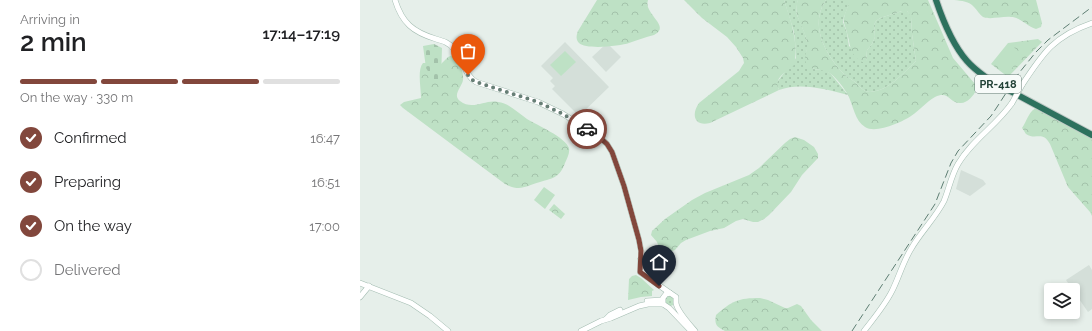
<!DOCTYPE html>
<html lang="en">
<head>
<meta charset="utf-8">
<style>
  :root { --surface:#fff; --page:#f6f6f6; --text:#202124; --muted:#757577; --line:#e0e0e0; --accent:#82473c }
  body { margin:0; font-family:Raleway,sans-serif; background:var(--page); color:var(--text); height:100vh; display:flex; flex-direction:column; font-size:15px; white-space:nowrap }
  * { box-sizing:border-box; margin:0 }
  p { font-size:13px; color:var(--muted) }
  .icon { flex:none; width:22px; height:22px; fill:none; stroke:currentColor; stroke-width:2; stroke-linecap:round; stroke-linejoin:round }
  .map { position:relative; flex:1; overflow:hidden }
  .sheet { display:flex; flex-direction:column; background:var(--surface); width:360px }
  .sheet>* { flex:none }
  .controls { position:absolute; left:684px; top:283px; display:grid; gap:8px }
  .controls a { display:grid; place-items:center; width:36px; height:36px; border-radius:4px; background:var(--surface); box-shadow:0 2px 6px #0003; font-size:20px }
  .pin { position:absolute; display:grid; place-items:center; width:34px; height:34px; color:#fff; margin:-41px -17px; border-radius:50% 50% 50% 0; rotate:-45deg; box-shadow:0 0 4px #0007 }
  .pin .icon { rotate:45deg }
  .courier { position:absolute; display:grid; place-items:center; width:40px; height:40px; margin:-20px; border:3px solid #82473c; border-radius:50%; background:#fff; color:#222; box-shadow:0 1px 5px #0007 }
  .summary em { font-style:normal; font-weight:600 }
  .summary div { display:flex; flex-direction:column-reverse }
  .summary { display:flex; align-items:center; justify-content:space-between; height:68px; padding:0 20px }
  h1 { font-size:26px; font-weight:600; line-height:30px }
  .bar { display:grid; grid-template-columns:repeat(4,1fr); gap:6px 4px; align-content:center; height:48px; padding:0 20px }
  .bar i { height:5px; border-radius:3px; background:var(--line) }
  .bar .current { background:var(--accent) }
  .bar p { grid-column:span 4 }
  ol { padding:0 20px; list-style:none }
  li { display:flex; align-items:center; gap:12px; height:44px }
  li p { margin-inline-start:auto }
  li .icon { padding:4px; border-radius:50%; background:var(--accent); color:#fff; stroke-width:4 }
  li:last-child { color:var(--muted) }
  li i { width:22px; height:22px; border:2px solid var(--line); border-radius:50% }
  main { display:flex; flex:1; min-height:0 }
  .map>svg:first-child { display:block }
  .built { fill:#d4dfd9 }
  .grass { fill:url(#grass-dots) }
  .forest { fill:url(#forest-crowns) }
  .cemetery { fill:url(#cemetery-stones) }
  .pitch { fill:#bee1c5 }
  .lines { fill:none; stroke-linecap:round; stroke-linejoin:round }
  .secondary-casing { stroke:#a3bcb1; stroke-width:6 }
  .highway-casing { stroke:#c1cac7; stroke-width:8 }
  .secondary { stroke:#fff; stroke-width:5 }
  .highway { stroke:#2d715e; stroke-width:6 }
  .rail { stroke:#5e7e73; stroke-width:1; stroke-dasharray:8 4; stroke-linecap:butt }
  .secondary-bridge-casing { stroke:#a3bcb1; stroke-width:6; stroke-linecap:butt }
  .secondary-bridge { stroke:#fff; stroke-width:5 }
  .done { stroke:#677f76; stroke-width:4; stroke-dasharray:0 7.2 }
  .route { stroke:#82473c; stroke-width:5 }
  .labels { text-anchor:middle; stroke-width:3; stroke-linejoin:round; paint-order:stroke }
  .shield { fill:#f7fbf9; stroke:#637a72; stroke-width:1 }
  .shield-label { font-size:11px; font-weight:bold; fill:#234338 }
</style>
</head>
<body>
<main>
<section class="sheet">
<div class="summary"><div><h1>2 min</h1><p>Arriving in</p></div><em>17:14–17:19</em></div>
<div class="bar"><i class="current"></i><i class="current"></i><i class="current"></i><i></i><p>On the way · 330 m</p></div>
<ol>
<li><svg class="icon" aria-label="check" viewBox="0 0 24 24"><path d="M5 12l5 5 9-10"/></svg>Confirmed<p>16:47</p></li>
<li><svg class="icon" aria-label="check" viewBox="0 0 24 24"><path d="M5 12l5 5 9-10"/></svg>Preparing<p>16:51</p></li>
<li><svg class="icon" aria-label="check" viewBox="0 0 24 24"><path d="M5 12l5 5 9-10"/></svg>On the way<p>17:00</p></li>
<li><i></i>Delivered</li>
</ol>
</section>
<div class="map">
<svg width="732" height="331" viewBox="0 0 732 331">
  <defs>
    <pattern id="grass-dots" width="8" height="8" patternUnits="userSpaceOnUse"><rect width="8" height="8" fill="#bee1c5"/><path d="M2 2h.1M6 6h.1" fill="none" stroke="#a3c2aa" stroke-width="1.8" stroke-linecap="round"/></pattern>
    <pattern id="forest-crowns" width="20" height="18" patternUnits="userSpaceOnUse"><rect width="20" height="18" fill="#bee1c5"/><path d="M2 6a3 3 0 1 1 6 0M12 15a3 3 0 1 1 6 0" fill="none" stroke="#a3c2aa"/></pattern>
    <pattern id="cemetery-stones" width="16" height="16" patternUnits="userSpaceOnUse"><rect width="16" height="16" fill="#bee1c5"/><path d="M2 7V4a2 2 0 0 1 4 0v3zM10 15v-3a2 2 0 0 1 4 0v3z" fill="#a3c2aa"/></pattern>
  </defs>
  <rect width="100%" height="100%" fill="#e6efea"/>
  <!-- built -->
  <g class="built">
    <polygon points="205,42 249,87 219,116 192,89 195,86 190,81 193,78 181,66"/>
    <polygon points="247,43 261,57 246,72 232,57"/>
    <polygon points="601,170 623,180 626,184 610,196 596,189"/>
    <polygon points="729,265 732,270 732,309 728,312 706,280"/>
  </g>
  <!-- grass -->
  <g class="grass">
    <path d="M 424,0 L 438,0 L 436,9 L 437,15 L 445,34 L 448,46 L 446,53 L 453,69 L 465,70 L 471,74 L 488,95 C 466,89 440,82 419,90 L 417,85 L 417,82 L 436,58 L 435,41 L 434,32 Z"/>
    <path d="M 466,0 L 489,0 L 489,4 L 484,17 L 483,22 L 487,33 L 489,46 L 506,61 L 507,50 L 512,44 L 515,37 L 514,25 L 516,21 L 520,18 L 542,11 L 547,11 L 551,16 L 552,34 L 556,61 C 543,73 529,91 510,92 C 504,92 499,86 495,82 C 491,79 486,76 483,73 C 465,54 449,24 466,0 Z"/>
    <circle cx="310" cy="301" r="5"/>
  </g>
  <!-- forest -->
  <g class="forest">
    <path d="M 237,0 L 288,0 C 283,14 312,26 294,35 C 285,37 278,40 269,43 C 261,46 226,50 219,43 C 216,40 216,36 218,31 Z"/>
    <path d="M 324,0 L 424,0 C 431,21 439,43 434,65 C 426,73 413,77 419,90 L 350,123 C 334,127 331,114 339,103 L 379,71 L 382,66 L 384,63 L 383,58 L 376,47 L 367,37 L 342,18 Z"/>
    <path d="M 438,0 L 466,0 C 449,24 465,54 483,73 C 486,76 491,79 495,82 C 499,86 504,92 510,92 C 529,91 543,73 556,61 L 552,34 L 551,17 L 547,11 L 542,11 L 520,18 L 516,21 L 514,25 L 515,37 L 512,44 L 507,50 L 506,62 L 502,62 C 489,54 491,46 487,33 C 486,28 483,23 484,18 C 485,12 489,6 489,0 L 568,0 L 593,58 L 615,84 C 616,86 616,88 616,90 C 614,96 606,104 600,103 C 589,103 589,90 575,97 C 566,102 560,110 551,116 C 542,122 516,134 505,127 C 495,121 493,105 488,95 C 484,88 477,79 471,74 C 464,69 455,70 448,67 C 442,56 447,55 447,45 C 447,29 431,16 438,0 Z"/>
    <path d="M 594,0 L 676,0 L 682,23 L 681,27 L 676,29 C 667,26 660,17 651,17 C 643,16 630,20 623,17 C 620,15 617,10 614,7 C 609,1 602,1 594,0 Z"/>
    <polygon points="678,39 682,42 648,77 631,64 648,43"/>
    <path d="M 93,55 C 99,60 104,72 103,80 C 102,87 92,95 100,101 C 113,111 125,99 138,102 C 149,103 158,113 167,119 C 177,125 205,137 209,148 C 210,153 207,159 205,163 C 200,177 194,178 180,182 C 165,186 161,192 145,184 L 43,108 L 40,105 L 44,102 L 61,98 C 61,88 57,70 63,63 L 66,63 L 79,66 L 88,57 Z"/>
    <path d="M 678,107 L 732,136 L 732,216 L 730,212 L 708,187 L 690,144 C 682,130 676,141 666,134 C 665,133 664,130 662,128 C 667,121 669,110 678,107 Z"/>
    <polygon points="435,137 444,140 454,147 458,154 458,158 442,175 431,192 409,215 404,219 398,222 393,222 383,219 376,221 364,228 350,231 326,240 321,243 315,250 309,252 300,250 297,242 291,235 292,231 305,219 332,200 345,193 389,175 399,168 425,143 430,139"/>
    <polygon points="194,204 205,214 201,219 189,210"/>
    <polygon points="276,275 281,278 294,290 292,291 292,296 281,297 268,300 269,279 272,276"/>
    <path d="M 400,298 L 408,300 L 425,308 L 428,308 L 437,304 L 441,306 L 451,320 L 462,331 L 365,331 C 357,327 354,325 356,315 C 372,301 378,298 400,298 Z"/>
  </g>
  <!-- cemetery -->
  <polygon class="cemetery" points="74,44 82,48 81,79 73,79 66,68 63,46"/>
  <!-- pitch -->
  <g class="pitch">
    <polygon points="651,45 663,55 647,74 635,64"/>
    <polygon points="205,51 216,62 201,76 190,65"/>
    <polygon points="184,187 195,195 185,209 174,200"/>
  </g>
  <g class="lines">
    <defs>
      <g id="secondary">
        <path d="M 35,0 C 42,23 53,32 76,39 C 83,41 90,43 94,49 C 104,59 104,75 116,82 L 178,102 L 203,114 L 238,136 L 247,144 L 252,152 L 264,186 L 279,240 L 286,276"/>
        <path d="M 662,85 C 683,53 694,36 732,23"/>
        <polyline points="280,260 280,272 310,293"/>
        <polyline points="0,283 51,303 70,316 88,331"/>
        <polyline points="0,297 9,286"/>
        <polyline points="287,301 302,300"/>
        <polyline points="246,319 250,315 260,310"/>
        <polyline points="221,331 241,321 251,318 279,306 288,304 303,304"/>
        <path d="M 331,331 L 309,308 L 303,304 L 303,298 L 306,294 L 310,293 L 316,297 C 316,299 316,301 316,303 C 317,311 330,325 335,331"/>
        <path d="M 504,331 C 514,318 525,305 532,291 C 539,277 543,262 551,249 C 560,233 576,217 584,201 C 589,189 591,176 598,164 C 612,140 636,126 652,103"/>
      </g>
      <path id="highway" d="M 576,0 C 583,21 592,44 607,61 C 613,68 620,73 628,79 L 732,135"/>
    </defs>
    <!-- secondary casing -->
    <use href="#secondary" class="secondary-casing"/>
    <!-- highway casing -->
    <use href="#highway" class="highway-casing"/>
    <!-- secondary -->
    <use href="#secondary" class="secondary"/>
    <!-- highway -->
    <use href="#highway" class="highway"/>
    <!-- rail -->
    <polyline class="rail" points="492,331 575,204 591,163 598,151 631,116 637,107 659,73 676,52 688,40 732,7"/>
    <defs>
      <polyline id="secondary-bridge" points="652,103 662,85"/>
    </defs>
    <!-- secondary-bridge casing -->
    <use href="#secondary-bridge" class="secondary-bridge-casing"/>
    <!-- secondary-bridge -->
    <use href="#secondary-bridge" class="secondary-bridge"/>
  </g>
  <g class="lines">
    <!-- done -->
    <polyline class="done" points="108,75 111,79 116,82 178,102 203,114 227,129"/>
    <!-- route -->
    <polyline class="route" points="227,129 238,136 247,144 252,152 264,186 279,240 281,251 280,272 299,286"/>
  </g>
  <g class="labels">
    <!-- shield labels -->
    <rect class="shield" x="615" y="75" width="46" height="18" rx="3"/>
    <g class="shield-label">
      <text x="638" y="88">PR-418</text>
    </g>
  </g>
</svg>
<div class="controls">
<a><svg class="icon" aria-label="layers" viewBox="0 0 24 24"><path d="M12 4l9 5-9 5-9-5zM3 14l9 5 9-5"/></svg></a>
</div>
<div class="pin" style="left:108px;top:75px;background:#ea580c"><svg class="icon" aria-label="bag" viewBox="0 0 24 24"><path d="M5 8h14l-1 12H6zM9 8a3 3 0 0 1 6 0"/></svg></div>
<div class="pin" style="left:299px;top:286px;background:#1f2937"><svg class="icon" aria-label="home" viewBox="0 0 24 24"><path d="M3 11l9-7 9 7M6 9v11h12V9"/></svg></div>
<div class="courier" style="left:227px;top:129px"><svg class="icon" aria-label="car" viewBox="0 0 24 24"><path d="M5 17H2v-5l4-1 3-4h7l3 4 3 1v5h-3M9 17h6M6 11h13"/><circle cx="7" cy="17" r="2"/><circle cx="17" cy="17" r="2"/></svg></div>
</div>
</main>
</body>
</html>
